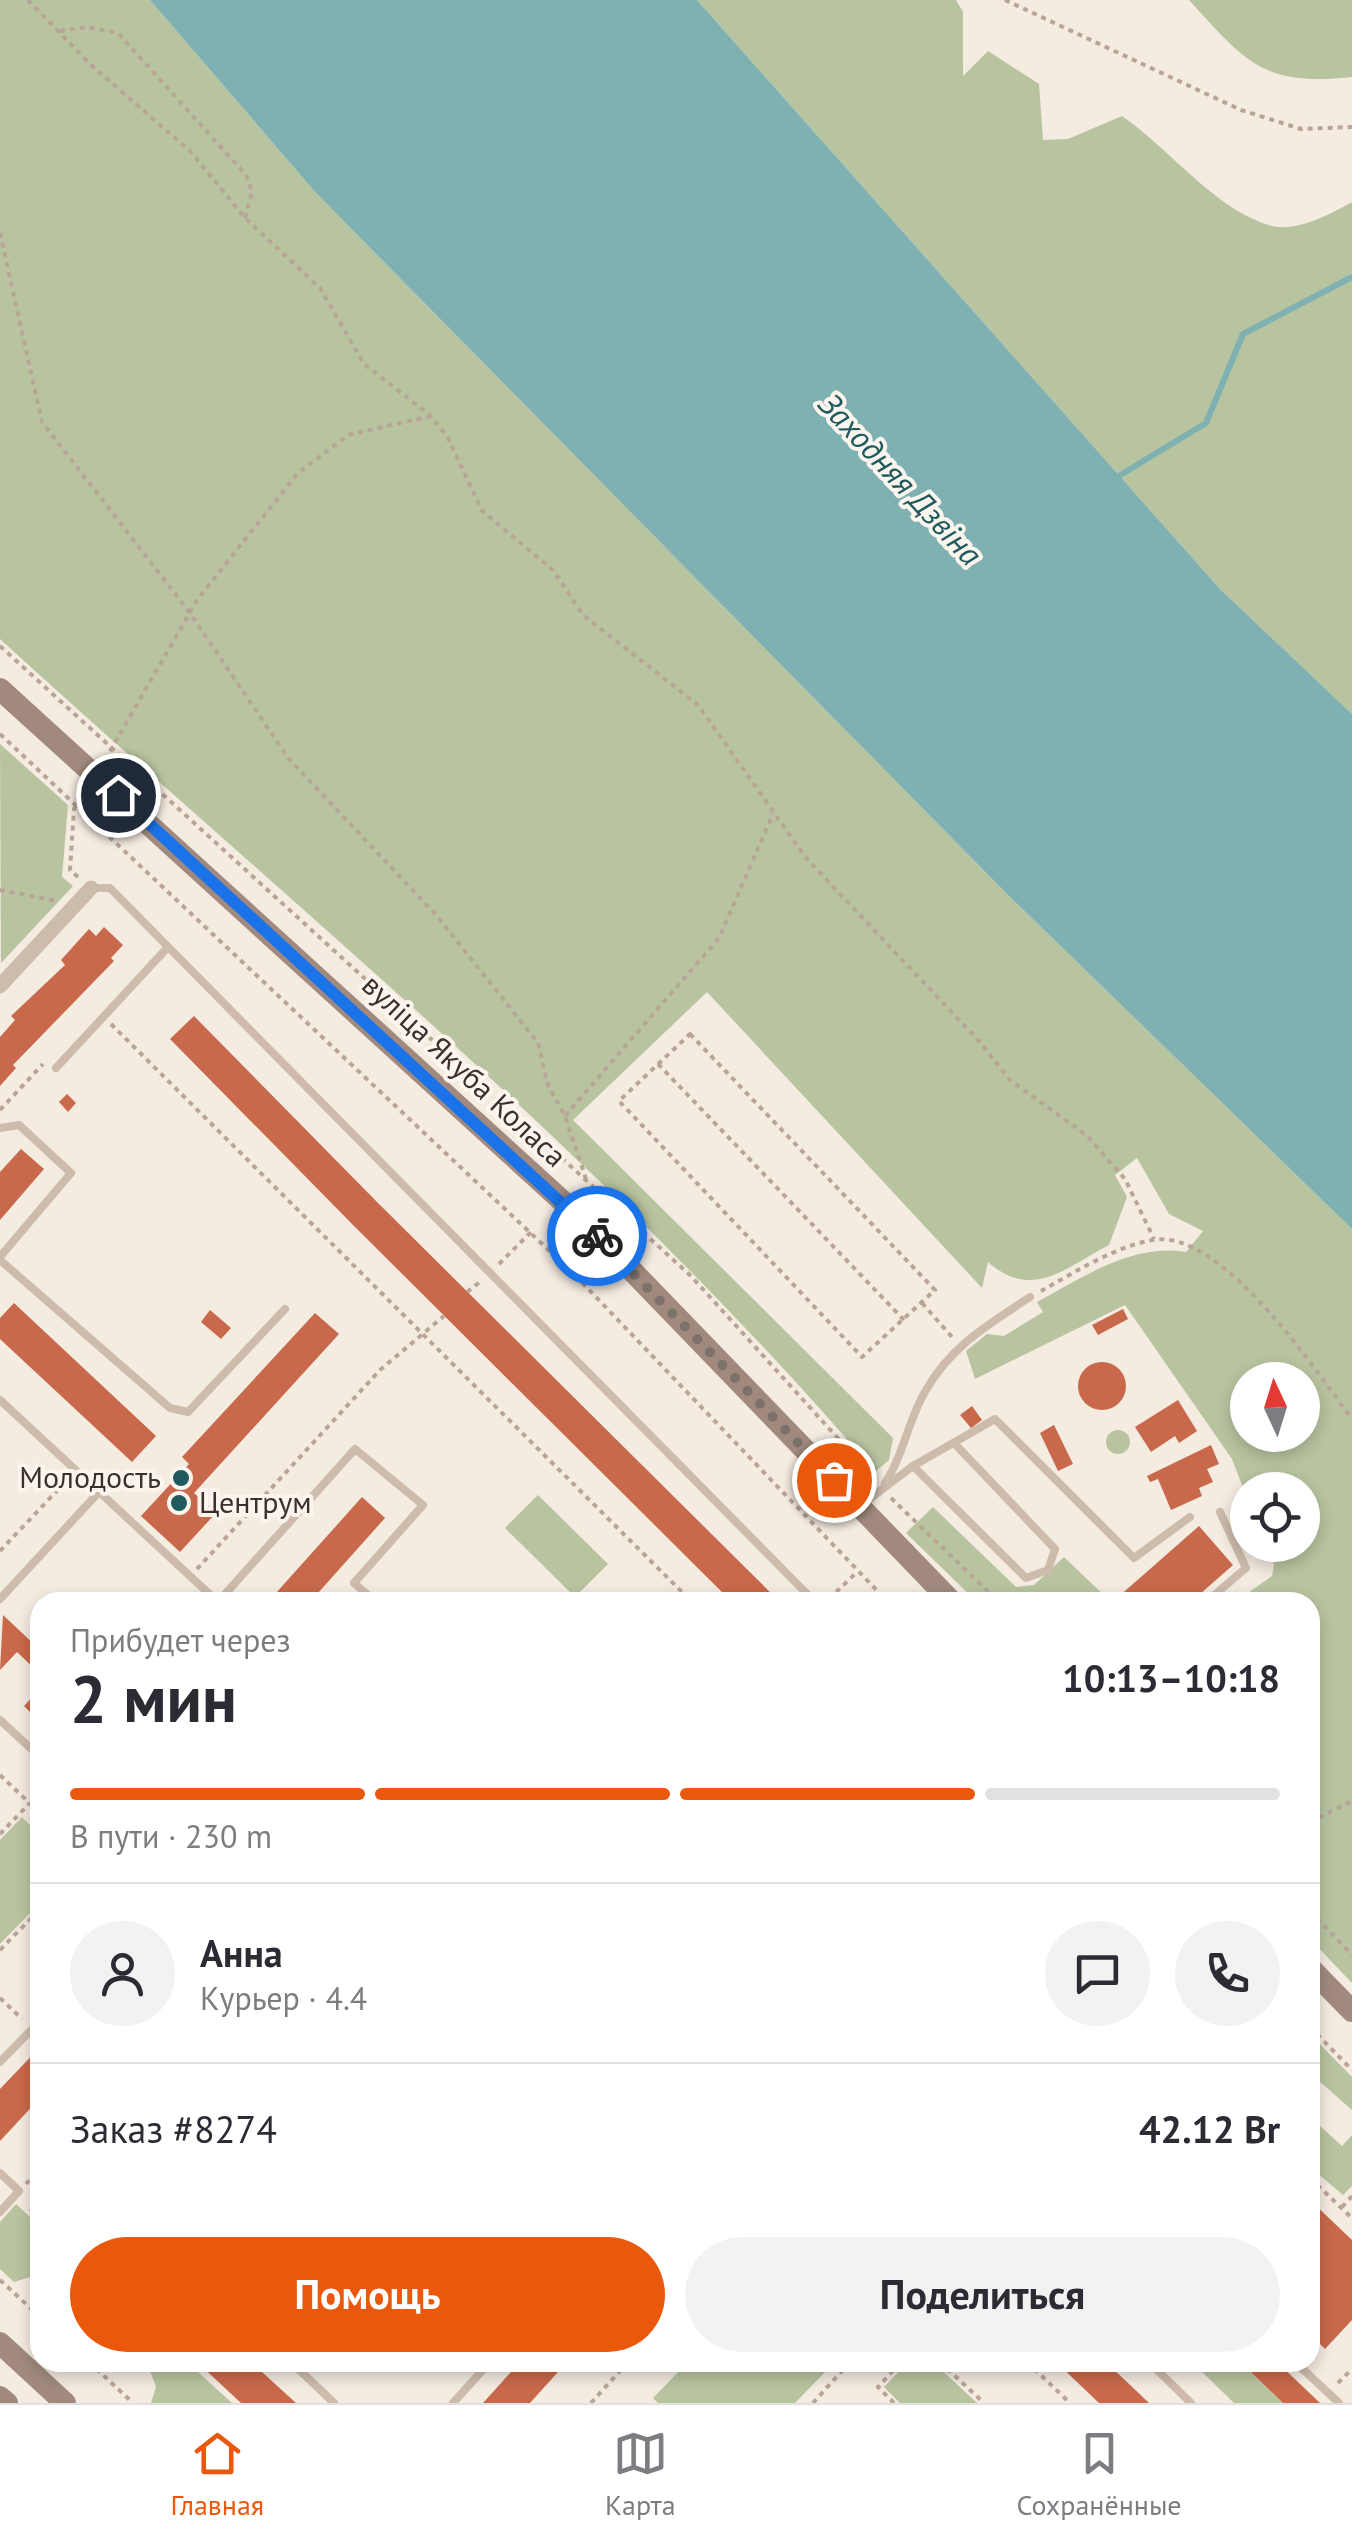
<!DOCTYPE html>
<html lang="ru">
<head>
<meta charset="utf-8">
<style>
  :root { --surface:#fff; --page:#f2f2f3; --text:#2b2b33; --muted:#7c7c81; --line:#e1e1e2; --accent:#ea580c }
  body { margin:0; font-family:"PT Sans",sans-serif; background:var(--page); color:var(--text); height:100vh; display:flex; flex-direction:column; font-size:38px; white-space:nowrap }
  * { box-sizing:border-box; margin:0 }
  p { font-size:32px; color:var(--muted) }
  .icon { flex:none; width:55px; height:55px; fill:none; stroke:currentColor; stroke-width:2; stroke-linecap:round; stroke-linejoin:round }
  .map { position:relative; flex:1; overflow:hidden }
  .drawer { position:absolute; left:30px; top:1592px; width:1290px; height:780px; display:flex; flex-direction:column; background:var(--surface); border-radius:30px; box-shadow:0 5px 15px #0003 }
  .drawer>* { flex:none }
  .needle { width:65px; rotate:356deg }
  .fabs { position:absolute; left:1230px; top:1362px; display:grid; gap:20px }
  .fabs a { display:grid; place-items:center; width:90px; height:90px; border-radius:50%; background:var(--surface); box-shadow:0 5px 15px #0003; font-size:50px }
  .pin { position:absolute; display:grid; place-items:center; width:85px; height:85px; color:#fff; margin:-42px; border:5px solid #fff; border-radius:50%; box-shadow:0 2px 10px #0007 }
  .courier { position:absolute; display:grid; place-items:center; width:100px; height:100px; margin:-50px; border:8px solid #1a73e8; border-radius:50%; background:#fff; color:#222; box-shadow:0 2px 12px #0007 }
  .summary em { font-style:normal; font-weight:800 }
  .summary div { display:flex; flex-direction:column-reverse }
  .summary { display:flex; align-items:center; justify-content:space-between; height:170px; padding:0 40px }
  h1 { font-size:65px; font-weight:800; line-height:75px }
  .bar { display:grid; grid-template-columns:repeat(4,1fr); gap:15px 10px; align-content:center; height:120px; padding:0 40px }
  .bar i { height:12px; border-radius:8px; background:var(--line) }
  .bar .selected { background:var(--accent) }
  .bar p { grid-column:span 4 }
  .line { display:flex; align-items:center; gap:25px; padding:0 40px; border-top:2px solid var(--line) }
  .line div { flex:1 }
  .round { display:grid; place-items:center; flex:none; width:105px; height:105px; border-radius:52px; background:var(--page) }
  .cta { display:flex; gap:20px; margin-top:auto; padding:20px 40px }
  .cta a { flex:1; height:115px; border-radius:60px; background:var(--accent); color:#fff; font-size:40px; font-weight:800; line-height:115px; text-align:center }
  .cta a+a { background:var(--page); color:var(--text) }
  .tabs { display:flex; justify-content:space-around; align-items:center; height:140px; border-top:2px solid var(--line); background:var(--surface); font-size:28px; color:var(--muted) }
  .tabs a { display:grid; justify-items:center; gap:5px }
  .tabs .selected { color:var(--accent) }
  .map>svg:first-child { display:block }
  .green { fill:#b8c4a0; fill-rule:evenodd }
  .water { fill:#7fb0b2 }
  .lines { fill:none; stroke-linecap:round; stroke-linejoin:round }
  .stream { stroke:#7fb0b2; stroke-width:6 }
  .building { fill:#c8694b }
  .path { stroke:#b9a596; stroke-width:4; stroke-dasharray:5 5; stroke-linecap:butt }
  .lane { stroke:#cdbbac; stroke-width:8 }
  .street { stroke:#cdbbac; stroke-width:15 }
  .secondary { stroke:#a18a7d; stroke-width:22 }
  .done { stroke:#7c716b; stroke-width:10; stroke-dasharray:0 18 }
  .route { stroke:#1a73e8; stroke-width:12 }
  .poi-dot { fill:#1f5a5e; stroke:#fbf5ee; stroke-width:4 }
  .labels { text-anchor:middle; stroke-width:8; stroke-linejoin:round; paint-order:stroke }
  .street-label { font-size:30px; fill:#3b302b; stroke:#fbf5ee }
  .poi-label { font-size:30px; fill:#3b302b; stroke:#fbf5ee; text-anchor:end }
  .water-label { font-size:32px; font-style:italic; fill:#1f5a5e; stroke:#fbf5ee }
</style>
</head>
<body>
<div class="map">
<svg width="1352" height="2403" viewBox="0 0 1352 2403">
  <rect width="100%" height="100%" fill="#f4ebe1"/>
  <!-- green -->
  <g class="green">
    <path d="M 0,0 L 150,0 L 315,192 L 1007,894 L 1352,1229 L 1352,1983 L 1310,1939 L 1310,1602 L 1235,1602 L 1272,1576 L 1274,1565 L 1266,1545 L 1302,1545 L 1302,1490 L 1248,1490 L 1247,1498 L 1232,1459 L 1125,1305 L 975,1379 L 966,1351 L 987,1334 L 1004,1336 L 1043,1312 L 1037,1302 C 1083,1277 1133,1243 1186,1252 L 1203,1231 L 1169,1214 L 1137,1158 L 1115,1175 L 1127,1197 L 1109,1245 C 1065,1268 1032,1301 988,1262 L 982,1288 L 707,992 L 573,1120 L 893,1438 L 889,1460 L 875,1472 C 614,1165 297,910 0,639 ZM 1248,1380 L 1302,1380 L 1302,1435 L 1248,1435 Z"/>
    <path d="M 697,0 L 956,0 L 963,12 L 963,76 L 988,51 L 1039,84 L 1043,140 L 1068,139 L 1122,116 C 1170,149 1216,211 1272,226 C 1297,232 1331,214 1352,202 L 1352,714 L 1220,589 Z"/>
    <path d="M 1189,0 L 1352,0 L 1352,77 C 1262,87 1245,61 1189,0 Z"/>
    <polygon points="0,744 68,805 62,877 73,886 1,963"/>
    <circle cx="1118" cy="1442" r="12"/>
    <polygon points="538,1495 608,1564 575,1597 505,1528"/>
    <polygon points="933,1507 1016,1587 1034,1585 1064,1557 1111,1602 977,1602 906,1533"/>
    <polygon points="22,1817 40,1835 40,1903 0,1944 0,1840"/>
    <polygon points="1310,2034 1352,2077 1352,2110 1310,2073"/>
    <polygon points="1310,2117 1342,2146 1352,2135 1352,2186 1343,2195 1310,2167"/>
    <polygon points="16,2204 40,2226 40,2274 14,2282 0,2269 0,2222"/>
    <polygon points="102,2363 188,2363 232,2403 151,2403 156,2387 149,2368 129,2363 111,2371"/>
    <polygon points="687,2363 687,2362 834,2363 795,2403 658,2403 653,2398"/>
    <polygon points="907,2363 934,2363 977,2403 900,2403 884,2387"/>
    <polygon points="1193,2363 1240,2363 1283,2403 1234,2403"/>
  </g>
  <!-- water -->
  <polygon class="water" points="150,0 697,0 1220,589 1352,714 1352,1229 1007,894 315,192"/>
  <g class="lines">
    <!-- stream -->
    <polyline class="stream" points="1117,477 1206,423 1243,334 1352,277"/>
  </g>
  <!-- building -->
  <g class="building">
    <polygon points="104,927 123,945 111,958 114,961 13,1065 16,1068 0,1086 0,1037 15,1020 11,1016 65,965 61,960 89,929 96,936"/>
    <polygon points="194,1016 378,1203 780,1602 732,1602 354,1226 170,1039"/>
    <polygon points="67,1094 76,1103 68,1112 59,1102"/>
    <polygon points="21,1149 44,1169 0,1220 0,1172"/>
    <polygon points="14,1303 156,1436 132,1462 0,1339 0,1318"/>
    <polygon points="1123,1309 1128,1319 1098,1335 1092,1325"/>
    <polygon points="210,1310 231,1328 221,1339 201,1322"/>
    <polygon points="315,1313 339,1334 194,1493 216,1513 180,1552 141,1516 189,1464 182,1457"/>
    <circle cx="1102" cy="1386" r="24"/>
    <polygon points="1178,1400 1197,1431 1179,1443 1175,1436 1151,1452 1135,1427"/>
    <polygon points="972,1406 982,1420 971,1428 960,1415"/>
    <polygon points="1054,1425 1073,1464 1058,1471 1040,1433"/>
    <polygon points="1211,1445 1219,1464 1207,1469 1213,1482 1199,1488 1202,1496 1171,1510 1158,1479 1150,1482 1147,1476"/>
    <polygon points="362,1497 385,1518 310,1602 288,1602 276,1593"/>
    <polygon points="1199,1526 1233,1565 1191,1602 1121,1602 1117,1598"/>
    <polygon points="87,1592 98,1602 77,1602"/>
    <polygon points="3,1615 36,1646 40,1641 40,1674 17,1652 0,1670"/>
    <polygon points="40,1689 40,1722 24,1706"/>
    <polygon points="40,2047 40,2098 0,2141 0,2089"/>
    <polygon points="40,2197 40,2220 29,2210"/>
    <polygon points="1310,2200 1352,2240 1352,2320 1325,2349 1310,2334"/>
    <polygon points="197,2362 251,2362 296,2403 241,2403"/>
    <polygon points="520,2362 567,2362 530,2403 483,2403"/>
    <polygon points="1056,2362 1106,2362 1149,2403 1099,2403"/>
    <polygon points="1240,2362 1277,2362 1320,2403 1283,2403"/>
  </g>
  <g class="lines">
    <!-- path -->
    <g class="path">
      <polyline points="28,0 90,64 191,152 245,218 320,288 364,364 431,416 448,438 482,511 553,570 583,615 698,705 806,858 979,1041 1010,1080 1086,1135 1125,1179 1154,1239"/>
      <polyline points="1005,0 1241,110 1301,129 1352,127"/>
      <polyline points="60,31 87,27 118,33 246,175 252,192 245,218"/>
      <polyline points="0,233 42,422 190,613 288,758 437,916 538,1043 548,1085 565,1116 586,1179"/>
      <polyline points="0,646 691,1276 872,1476"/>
      <polyline points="0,734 572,1272 888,1602"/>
      <polyline points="105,760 197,600 297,474 348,435 431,416"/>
      <polyline points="78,877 70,870 74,809 82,792"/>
      <polyline points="0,890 57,901"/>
      <polyline points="111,1024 692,1602"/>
      <polygon points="690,1034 935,1290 862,1357 619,1101"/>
      <polyline points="658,1064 904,1320"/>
      <polyline points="0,1110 43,1064"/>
      <polyline points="565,1116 719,938 773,814"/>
      <polyline points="499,1264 531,1232"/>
      <path d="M 1041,1291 C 1075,1272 1114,1247 1153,1240 C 1221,1228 1316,1371 1352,1419"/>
      <polyline points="467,1292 481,1281"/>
      <polyline points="922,1303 952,1337"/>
      <polyline points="891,1498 999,1602"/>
      <polyline points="0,1551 69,1478"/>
      <polyline points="197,1569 380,1370 444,1316"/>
      <polyline points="829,1599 857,1572"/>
      <polyline points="0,1775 40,1813"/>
      <polyline points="1310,1822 1352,1801"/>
      <polyline points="0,1834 30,1803"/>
      <polyline points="1310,1911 1352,1955"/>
      <polyline points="0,1950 40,1909"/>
      <polyline points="0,1998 22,2019"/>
      <polyline points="1310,2027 1352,2070"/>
      <polyline points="32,2107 40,2115"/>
      <polyline points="1310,2178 1352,2218"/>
      <polyline points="26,2184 40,2169"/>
      <polyline points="1342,2207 1352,2196"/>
      <polyline points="0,2280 40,2317"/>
      <polyline points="89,2362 133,2403"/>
      <polyline points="887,2362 894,2369"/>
      <polyline points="940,2362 984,2403"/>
      <polyline points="1027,2362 1070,2403"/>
      <polyline points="1338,2383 1352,2369"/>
      <polyline points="591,2403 628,2362"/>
      <polyline points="813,2403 850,2362"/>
      <polyline points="894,2403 878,2387 901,2362"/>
    </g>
    <!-- lane -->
    <g class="lane">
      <polyline points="91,888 110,888 815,1602"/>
      <polyline points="56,1068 168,947"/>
      <polyline points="0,1128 19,1125 71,1173 0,1257"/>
      <polyline points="0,1260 170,1408 188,1412 285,1309"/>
      <polyline points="0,1400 218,1602"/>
      <polyline points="913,1466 1026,1578 1048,1570 1055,1549 954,1443"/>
      <path d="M 885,1483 C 904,1454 908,1420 926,1390 C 951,1346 989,1324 1030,1297"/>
      <polyline points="864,1503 913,1466 995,1419 1134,1558 1190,1517"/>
      <polyline points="0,1599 99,1492"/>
      <polyline points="218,1602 355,1449 423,1505 354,1583 376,1602"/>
      <polyline points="1206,1602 1246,1568 1220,1512"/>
      <polyline points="0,1720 40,1757"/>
      <polyline points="0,2062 40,2021"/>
      <polyline points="0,2173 19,2191 0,2212"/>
      <polyline points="291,2362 334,2403"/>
      <polyline points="1149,2362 1191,2403"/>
      <polyline points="1295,2362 1339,2403"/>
      <polyline points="453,2403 490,2362"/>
    </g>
    <!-- street -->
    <polyline class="street" points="0,986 91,888"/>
    <!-- secondary -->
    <g class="secondary">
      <polyline points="0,689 581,1218 952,1602"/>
      <polyline points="1310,1968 1352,2011"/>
      <polyline points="0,2343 65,2403"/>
      <polyline points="0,2397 7,2403"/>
    </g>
  </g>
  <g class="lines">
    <!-- done -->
    <polyline class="done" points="597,1236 834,1480"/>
    <!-- route -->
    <polyline class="route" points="118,795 597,1236"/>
  </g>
  <!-- markers -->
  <g class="poi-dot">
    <circle cx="181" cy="1478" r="10"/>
    <circle cx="179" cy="1503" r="10"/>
  </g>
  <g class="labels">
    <!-- street labels -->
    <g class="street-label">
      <text transform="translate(464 1071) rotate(43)" y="10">вуліца Якуба Коласа</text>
    </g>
    <!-- poi labels -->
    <g class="poi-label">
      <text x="161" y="1488">Молодость</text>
      <text x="199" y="1513" text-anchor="start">Центрум</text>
    </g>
    <!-- water labels -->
    <g class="water-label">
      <text transform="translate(900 479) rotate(47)" y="11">Заходняя Дзвіна</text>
    </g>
  </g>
</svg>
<div class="fabs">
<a><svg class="needle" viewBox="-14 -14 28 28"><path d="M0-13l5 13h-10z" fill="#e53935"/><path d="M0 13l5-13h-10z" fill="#7c7c81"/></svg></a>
<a><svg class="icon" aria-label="locate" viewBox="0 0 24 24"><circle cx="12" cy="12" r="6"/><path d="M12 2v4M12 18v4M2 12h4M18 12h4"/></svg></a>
</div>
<div class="pin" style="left:834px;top:1480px;background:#ea580c"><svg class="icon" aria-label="bag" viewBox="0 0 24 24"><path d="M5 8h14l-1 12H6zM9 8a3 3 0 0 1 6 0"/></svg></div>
<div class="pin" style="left:118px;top:795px;background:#1f2937"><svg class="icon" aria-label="home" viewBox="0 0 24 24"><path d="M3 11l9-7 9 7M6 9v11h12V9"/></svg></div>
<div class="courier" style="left:597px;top:1236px"><svg class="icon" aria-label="bike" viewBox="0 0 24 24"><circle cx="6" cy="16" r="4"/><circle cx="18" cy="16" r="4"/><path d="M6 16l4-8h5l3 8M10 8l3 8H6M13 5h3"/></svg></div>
<section class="drawer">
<div class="summary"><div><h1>2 мин</h1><p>Прибудет через</p></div><em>10:13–10:18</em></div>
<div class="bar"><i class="selected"></i><i class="selected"></i><i class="selected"></i><i></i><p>В пути · 230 m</p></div>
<div class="line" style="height:180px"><a class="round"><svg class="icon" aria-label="person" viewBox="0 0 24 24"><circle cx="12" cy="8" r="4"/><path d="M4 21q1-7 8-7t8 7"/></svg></a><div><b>Анна</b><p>Курьер · 4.4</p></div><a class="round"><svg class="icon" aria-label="chat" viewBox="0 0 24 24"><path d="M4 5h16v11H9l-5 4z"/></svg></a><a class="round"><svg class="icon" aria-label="phone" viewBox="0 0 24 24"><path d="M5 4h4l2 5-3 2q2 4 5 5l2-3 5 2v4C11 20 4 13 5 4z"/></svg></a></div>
<div class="line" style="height:130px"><div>Заказ #8274</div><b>42.12 Br</b></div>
<div class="cta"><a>Помощь</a><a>Поделиться</a></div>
</section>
</div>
<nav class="tabs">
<a class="selected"><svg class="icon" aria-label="home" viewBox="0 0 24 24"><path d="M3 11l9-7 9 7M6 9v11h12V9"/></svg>Главная</a>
<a><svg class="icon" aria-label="map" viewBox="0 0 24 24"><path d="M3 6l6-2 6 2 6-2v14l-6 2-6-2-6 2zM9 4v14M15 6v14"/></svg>Карта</a>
<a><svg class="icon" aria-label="saved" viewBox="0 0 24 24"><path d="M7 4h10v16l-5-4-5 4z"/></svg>Сохранённые</a>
</nav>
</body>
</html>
